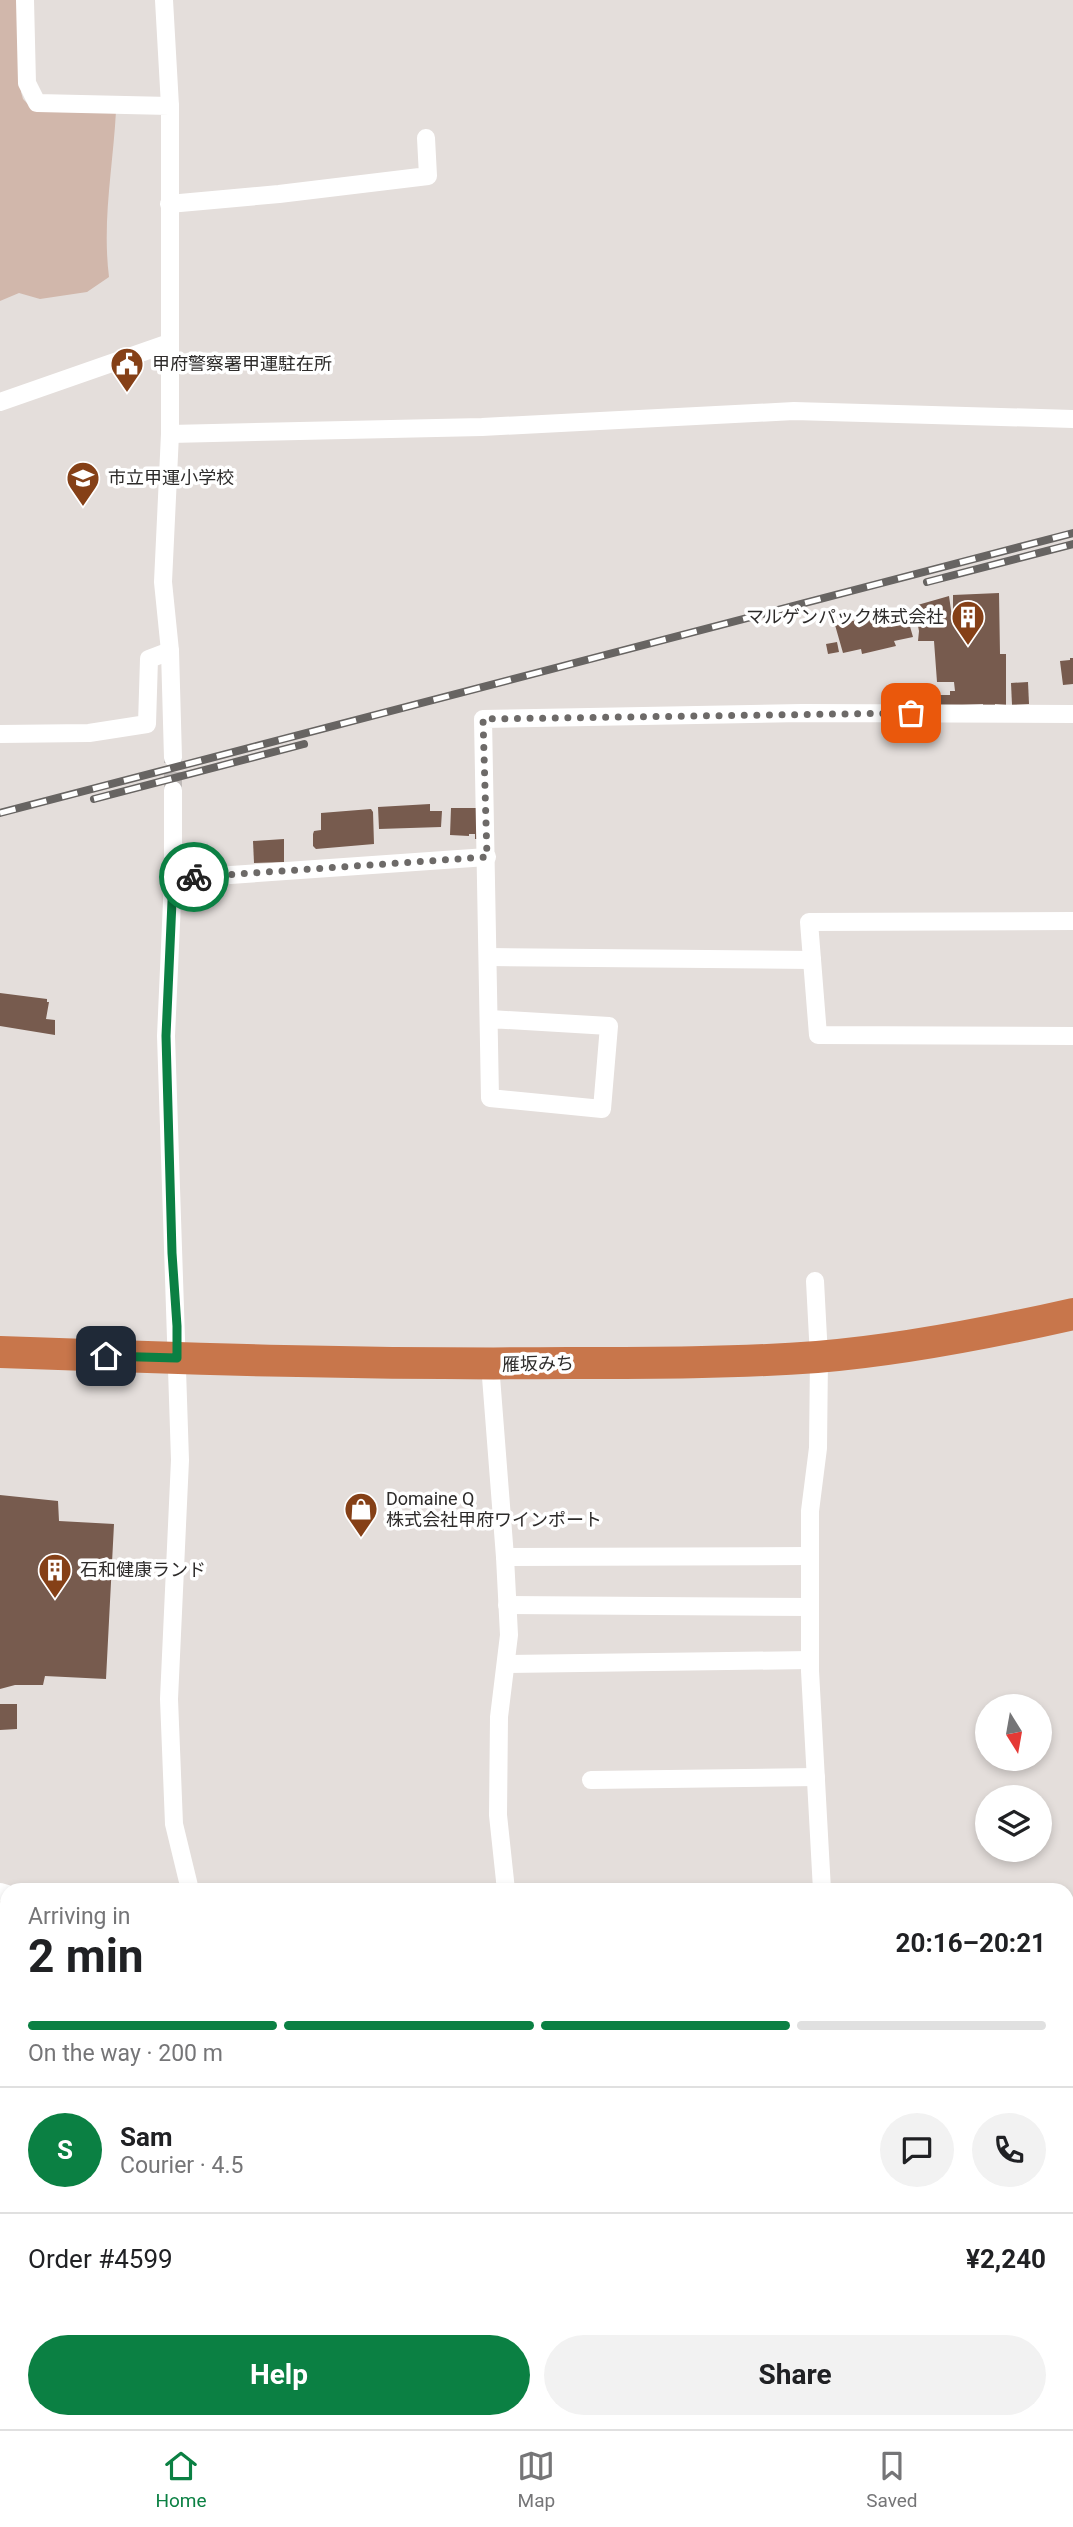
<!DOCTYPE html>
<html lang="en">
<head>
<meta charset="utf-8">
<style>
  :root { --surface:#fff; --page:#f2f2f2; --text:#202124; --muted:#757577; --line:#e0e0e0; --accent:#0b8043 }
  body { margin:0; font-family:Roboto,"Noto Sans JP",sans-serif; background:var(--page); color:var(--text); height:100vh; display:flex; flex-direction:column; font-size:26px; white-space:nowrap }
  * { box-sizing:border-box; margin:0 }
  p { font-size:23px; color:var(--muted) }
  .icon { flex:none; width:38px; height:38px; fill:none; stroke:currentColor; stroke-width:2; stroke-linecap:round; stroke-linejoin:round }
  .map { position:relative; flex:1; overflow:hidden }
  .panel { position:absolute; left:0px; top:1883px; width:1074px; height:546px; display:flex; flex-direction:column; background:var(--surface); border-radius:21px 21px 0 0; box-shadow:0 4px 10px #0003 }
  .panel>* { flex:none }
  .needle { width:46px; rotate:169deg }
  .controls { position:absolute; left:975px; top:1694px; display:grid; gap:14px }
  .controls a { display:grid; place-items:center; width:77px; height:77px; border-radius:50%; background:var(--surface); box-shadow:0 4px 10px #0003; font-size:35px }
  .pin { position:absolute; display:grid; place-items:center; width:60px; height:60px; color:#fff; margin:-30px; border-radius:14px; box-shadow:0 4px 10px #0006 }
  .courier { position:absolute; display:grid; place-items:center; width:70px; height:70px; margin:-35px; border:5px solid #0b8043; border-radius:50%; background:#fff; color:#222; box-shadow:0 2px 9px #0007 }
  .overview em { font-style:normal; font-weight:700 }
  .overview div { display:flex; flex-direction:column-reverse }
  .overview { display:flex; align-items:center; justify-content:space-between; height:119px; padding:0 28px }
  h1 { font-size:46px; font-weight:700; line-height:52px }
  .bar { display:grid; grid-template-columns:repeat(4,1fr); gap:10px 7px; align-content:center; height:84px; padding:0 28px }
  .bar i { height:9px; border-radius:5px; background:var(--line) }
  .bar .selected { background:var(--accent) }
  .bar p { grid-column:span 4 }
  .line { display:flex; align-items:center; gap:18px; padding:0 28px; border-top:2px solid var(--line) }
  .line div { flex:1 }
  .round { display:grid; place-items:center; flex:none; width:74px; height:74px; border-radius:37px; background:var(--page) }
  .action { display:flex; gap:14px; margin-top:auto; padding:14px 28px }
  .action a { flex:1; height:80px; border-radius:42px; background:var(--accent); color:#fff; font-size:28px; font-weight:700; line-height:80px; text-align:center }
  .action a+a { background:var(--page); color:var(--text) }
  .tabs { display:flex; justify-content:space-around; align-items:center; height:98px; border-top:2px solid var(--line); background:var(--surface); font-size:19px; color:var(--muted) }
  .tabs a { display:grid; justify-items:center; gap:4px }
  .tabs .selected { color:var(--accent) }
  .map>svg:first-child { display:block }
  .green { fill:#d1b7ab }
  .building { fill:#775b4e }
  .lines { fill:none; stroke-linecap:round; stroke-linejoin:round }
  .street-tunnel { stroke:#bfbab8; stroke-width:18; stroke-dasharray:18 9; stroke-linecap:butt }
  .street { stroke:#fff; stroke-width:18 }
  .highway { stroke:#c8764b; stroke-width:32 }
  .rail-casing { stroke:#676462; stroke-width:8 }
  .rail { stroke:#fff; stroke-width:5; stroke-dasharray:16; stroke-linecap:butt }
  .done { stroke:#6d6a68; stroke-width:7; stroke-dasharray:0 12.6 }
  .route { stroke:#0b8043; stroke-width:9 }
  .labels { text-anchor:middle; stroke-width:7; stroke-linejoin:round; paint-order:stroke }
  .poi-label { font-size:18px; fill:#2d2b2a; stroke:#fff; text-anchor:start }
  .street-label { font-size:18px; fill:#2d2b2a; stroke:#fff }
</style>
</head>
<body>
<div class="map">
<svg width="1073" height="2429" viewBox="0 0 1073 2429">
  <rect width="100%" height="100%" fill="#e4dedb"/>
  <!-- green -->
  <g class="green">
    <path d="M 0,0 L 23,0 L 21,92 L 23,99 L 32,108 L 116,111 C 113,167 102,221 109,277 L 87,292 L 40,299 L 19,293 L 0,301 Z"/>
    <polygon points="0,2329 7,2331 7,2422 136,2422 151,2429 0,2429"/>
    <polygon points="1068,2368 1073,2370 1073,2429 883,2429 883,2422 1068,2422"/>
    <polygon points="360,2422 544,2422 544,2429 358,2429"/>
  </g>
  <!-- building -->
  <g class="building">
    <polygon points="999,593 1000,654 1006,654 1006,705 995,704 995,708 983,708 983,704 962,705 962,708 936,707 936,695 950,695 950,691 955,691 954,682 937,682 934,641 918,641 919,631 914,606 949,596 953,624 953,595"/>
    <polygon points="905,609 913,637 894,641 896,646 862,654 861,649 843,653 835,625"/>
    <polygon points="837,642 839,652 828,654 826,644"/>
    <polygon points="1070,658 1073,658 1073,684 1063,685 1060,661 1070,660"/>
    <polygon points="1028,682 1029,704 1012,705 1011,683"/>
    <polygon points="430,804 430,811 442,811 441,827 379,829 378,807"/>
    <polygon points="451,808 480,808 480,839 475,839 475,834 469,834 469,836 450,835"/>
    <polygon points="371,809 373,812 374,844 316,849 313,846 313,834 314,831 321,830 321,813"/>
    <polygon points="284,839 284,862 254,863 253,841"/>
    <polygon points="0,993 47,999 47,1002 49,1002 46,1019 55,1020 55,1035 0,1026"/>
    <polygon points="0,1495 58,1501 59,1521 114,1524 106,1679 45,1676 43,1685 15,1685 0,1689"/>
    <polygon points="0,1704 17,1704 17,1729 0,1730"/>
  </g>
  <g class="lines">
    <!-- street-tunnel -->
    <polyline class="street-tunnel" points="173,790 173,758"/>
    <!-- street -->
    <g class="street">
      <polyline points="25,0 27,83 37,103 170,106 170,434 163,582 170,651 173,758"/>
      <polyline points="164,0 170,106"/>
      <polyline points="169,204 279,194 428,176 426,138"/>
      <polyline points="0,402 169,343"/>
      <polyline points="170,434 482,427 794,411 1073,419"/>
      <polyline points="0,734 89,733 147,724 149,659 170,651"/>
      <polyline points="173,790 173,879 166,1036 180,1460 169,1699 174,1824 190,1890"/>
      <polyline points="173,879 487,857"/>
      <polyline points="1073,921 809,922 818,1035 1073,1036"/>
      <polyline points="489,957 812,960"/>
      <polyline points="490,1019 609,1026 602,1109 490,1098 483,719 802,713 1073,714"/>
      <polyline points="815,1281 819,1357 818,1448 810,1511 810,1671 822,1890"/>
      <polyline points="490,1364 505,1557 509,1635 499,1717 498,1815 506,1890"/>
      <polyline points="505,1557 810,1556"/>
      <polyline points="507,1605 810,1607"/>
      <polyline points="506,1664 810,1660"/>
      <polyline points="591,1780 816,1777"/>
      <polyline points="0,1892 7,1894"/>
      <polyline points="1068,1914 1073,1914"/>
      <polyline points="0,2163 7,2166"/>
      <polyline points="1068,2355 1073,2356"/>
    </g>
    <!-- highway -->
    <path class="highway" d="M 0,1352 C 189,1359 379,1365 568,1363 C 651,1363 734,1363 817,1357 C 903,1350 989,1333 1073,1314"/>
    <defs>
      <g id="rail">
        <polyline points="927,582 1073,544"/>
        <polyline points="94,799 304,744"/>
        <polyline points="0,813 1073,533"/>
      </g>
    </defs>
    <!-- rail casing -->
    <use href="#rail" class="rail-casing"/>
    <!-- rail -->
    <use href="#rail" class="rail"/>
  </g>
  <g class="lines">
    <!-- done -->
    <polyline class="done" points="194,877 487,857 483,719 911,713"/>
    <!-- route -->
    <polyline class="route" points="106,1356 177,1358 177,1326 172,1253 166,1036 173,879 194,877"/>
  </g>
  <!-- icons -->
  <defs>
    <symbol id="civic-pin" viewBox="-11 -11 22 30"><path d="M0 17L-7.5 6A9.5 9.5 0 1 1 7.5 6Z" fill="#854017" stroke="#fff"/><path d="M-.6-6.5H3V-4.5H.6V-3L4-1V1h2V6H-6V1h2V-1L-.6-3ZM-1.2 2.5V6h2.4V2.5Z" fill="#fff"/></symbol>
    <symbol id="school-pin" viewBox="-11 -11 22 30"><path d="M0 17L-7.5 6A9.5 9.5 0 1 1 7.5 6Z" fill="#854017" stroke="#fff"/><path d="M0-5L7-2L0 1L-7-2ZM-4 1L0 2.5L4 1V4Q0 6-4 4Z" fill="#fff"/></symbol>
    <symbol id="building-pin" viewBox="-11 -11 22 30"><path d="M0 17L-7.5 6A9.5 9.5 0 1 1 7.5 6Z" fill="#854017" stroke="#fff"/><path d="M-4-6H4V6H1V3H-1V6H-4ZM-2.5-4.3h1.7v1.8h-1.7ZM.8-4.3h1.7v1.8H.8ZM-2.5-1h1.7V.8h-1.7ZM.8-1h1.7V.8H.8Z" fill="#fff"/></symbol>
    <symbol id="shop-pin" viewBox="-11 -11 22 30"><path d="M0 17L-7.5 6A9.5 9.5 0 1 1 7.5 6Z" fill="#854017" stroke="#fff"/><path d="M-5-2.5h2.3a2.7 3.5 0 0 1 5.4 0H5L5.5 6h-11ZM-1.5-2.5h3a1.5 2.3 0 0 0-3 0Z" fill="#fff"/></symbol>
  </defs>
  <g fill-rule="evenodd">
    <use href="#civic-pin" x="108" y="345" width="38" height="52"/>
    <use href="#school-pin" x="64" y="459" width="38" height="52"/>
    <use href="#building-pin" x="949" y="598" width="38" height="52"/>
    <use href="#shop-pin" x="342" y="1490" width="38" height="52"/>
    <use href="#building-pin" x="36" y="1551" width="38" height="52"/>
  </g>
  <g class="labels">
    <!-- poi labels -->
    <g class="poi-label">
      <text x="152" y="370">甲府警察署甲運駐在所</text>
      <text x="108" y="484">市立甲運小学校</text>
      <text x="944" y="623" text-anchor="end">マルゲンパック株式会社</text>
      <text x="386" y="1505">Domaine Q<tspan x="386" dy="21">株式会社甲府ワインポート</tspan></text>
      <text x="80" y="1576">石和健康ランド</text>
    </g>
    <!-- street labels -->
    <g class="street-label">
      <text transform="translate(538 1364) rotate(-1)" y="6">雁坂みち</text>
    </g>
  </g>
</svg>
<div class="controls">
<a><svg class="needle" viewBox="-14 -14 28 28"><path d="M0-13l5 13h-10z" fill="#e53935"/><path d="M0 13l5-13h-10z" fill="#757577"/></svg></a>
<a><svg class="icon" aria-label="layers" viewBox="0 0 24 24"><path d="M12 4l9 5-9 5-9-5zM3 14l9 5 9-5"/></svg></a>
</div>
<div class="pin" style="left:911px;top:713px;background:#ea580c"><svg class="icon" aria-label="bag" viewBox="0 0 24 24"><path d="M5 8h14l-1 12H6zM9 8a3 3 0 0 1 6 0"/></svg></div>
<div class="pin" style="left:106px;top:1356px;background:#1f2937"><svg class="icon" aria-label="home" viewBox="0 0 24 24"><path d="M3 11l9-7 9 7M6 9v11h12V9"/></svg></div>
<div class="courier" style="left:194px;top:877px"><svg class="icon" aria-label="bike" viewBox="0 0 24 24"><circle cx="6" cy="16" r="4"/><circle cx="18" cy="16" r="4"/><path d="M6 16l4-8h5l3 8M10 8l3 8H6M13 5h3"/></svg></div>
<section class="panel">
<div class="overview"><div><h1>2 min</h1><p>Arriving in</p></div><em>20:16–20:21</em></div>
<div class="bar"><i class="selected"></i><i class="selected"></i><i class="selected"></i><i></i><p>On the way · 200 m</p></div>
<div class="line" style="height:126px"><b class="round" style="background:var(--accent);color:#fff">S</b><div><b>Sam</b><p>Courier · 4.5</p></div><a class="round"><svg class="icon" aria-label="chat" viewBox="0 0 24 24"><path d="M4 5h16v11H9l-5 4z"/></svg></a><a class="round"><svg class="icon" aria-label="phone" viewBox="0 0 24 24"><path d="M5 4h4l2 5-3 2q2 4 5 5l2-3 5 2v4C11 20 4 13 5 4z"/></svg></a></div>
<div class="line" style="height:91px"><div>Order #4599</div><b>¥2,240</b></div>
<div class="action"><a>Help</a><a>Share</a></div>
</section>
</div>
<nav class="tabs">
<a class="selected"><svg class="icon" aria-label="home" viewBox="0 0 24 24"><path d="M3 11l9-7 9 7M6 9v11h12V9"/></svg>Home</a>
<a><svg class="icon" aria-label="map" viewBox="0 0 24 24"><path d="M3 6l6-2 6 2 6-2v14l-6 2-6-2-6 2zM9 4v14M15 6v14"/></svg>Map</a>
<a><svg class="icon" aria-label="saved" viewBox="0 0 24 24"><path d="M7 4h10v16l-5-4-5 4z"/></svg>Saved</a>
</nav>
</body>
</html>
